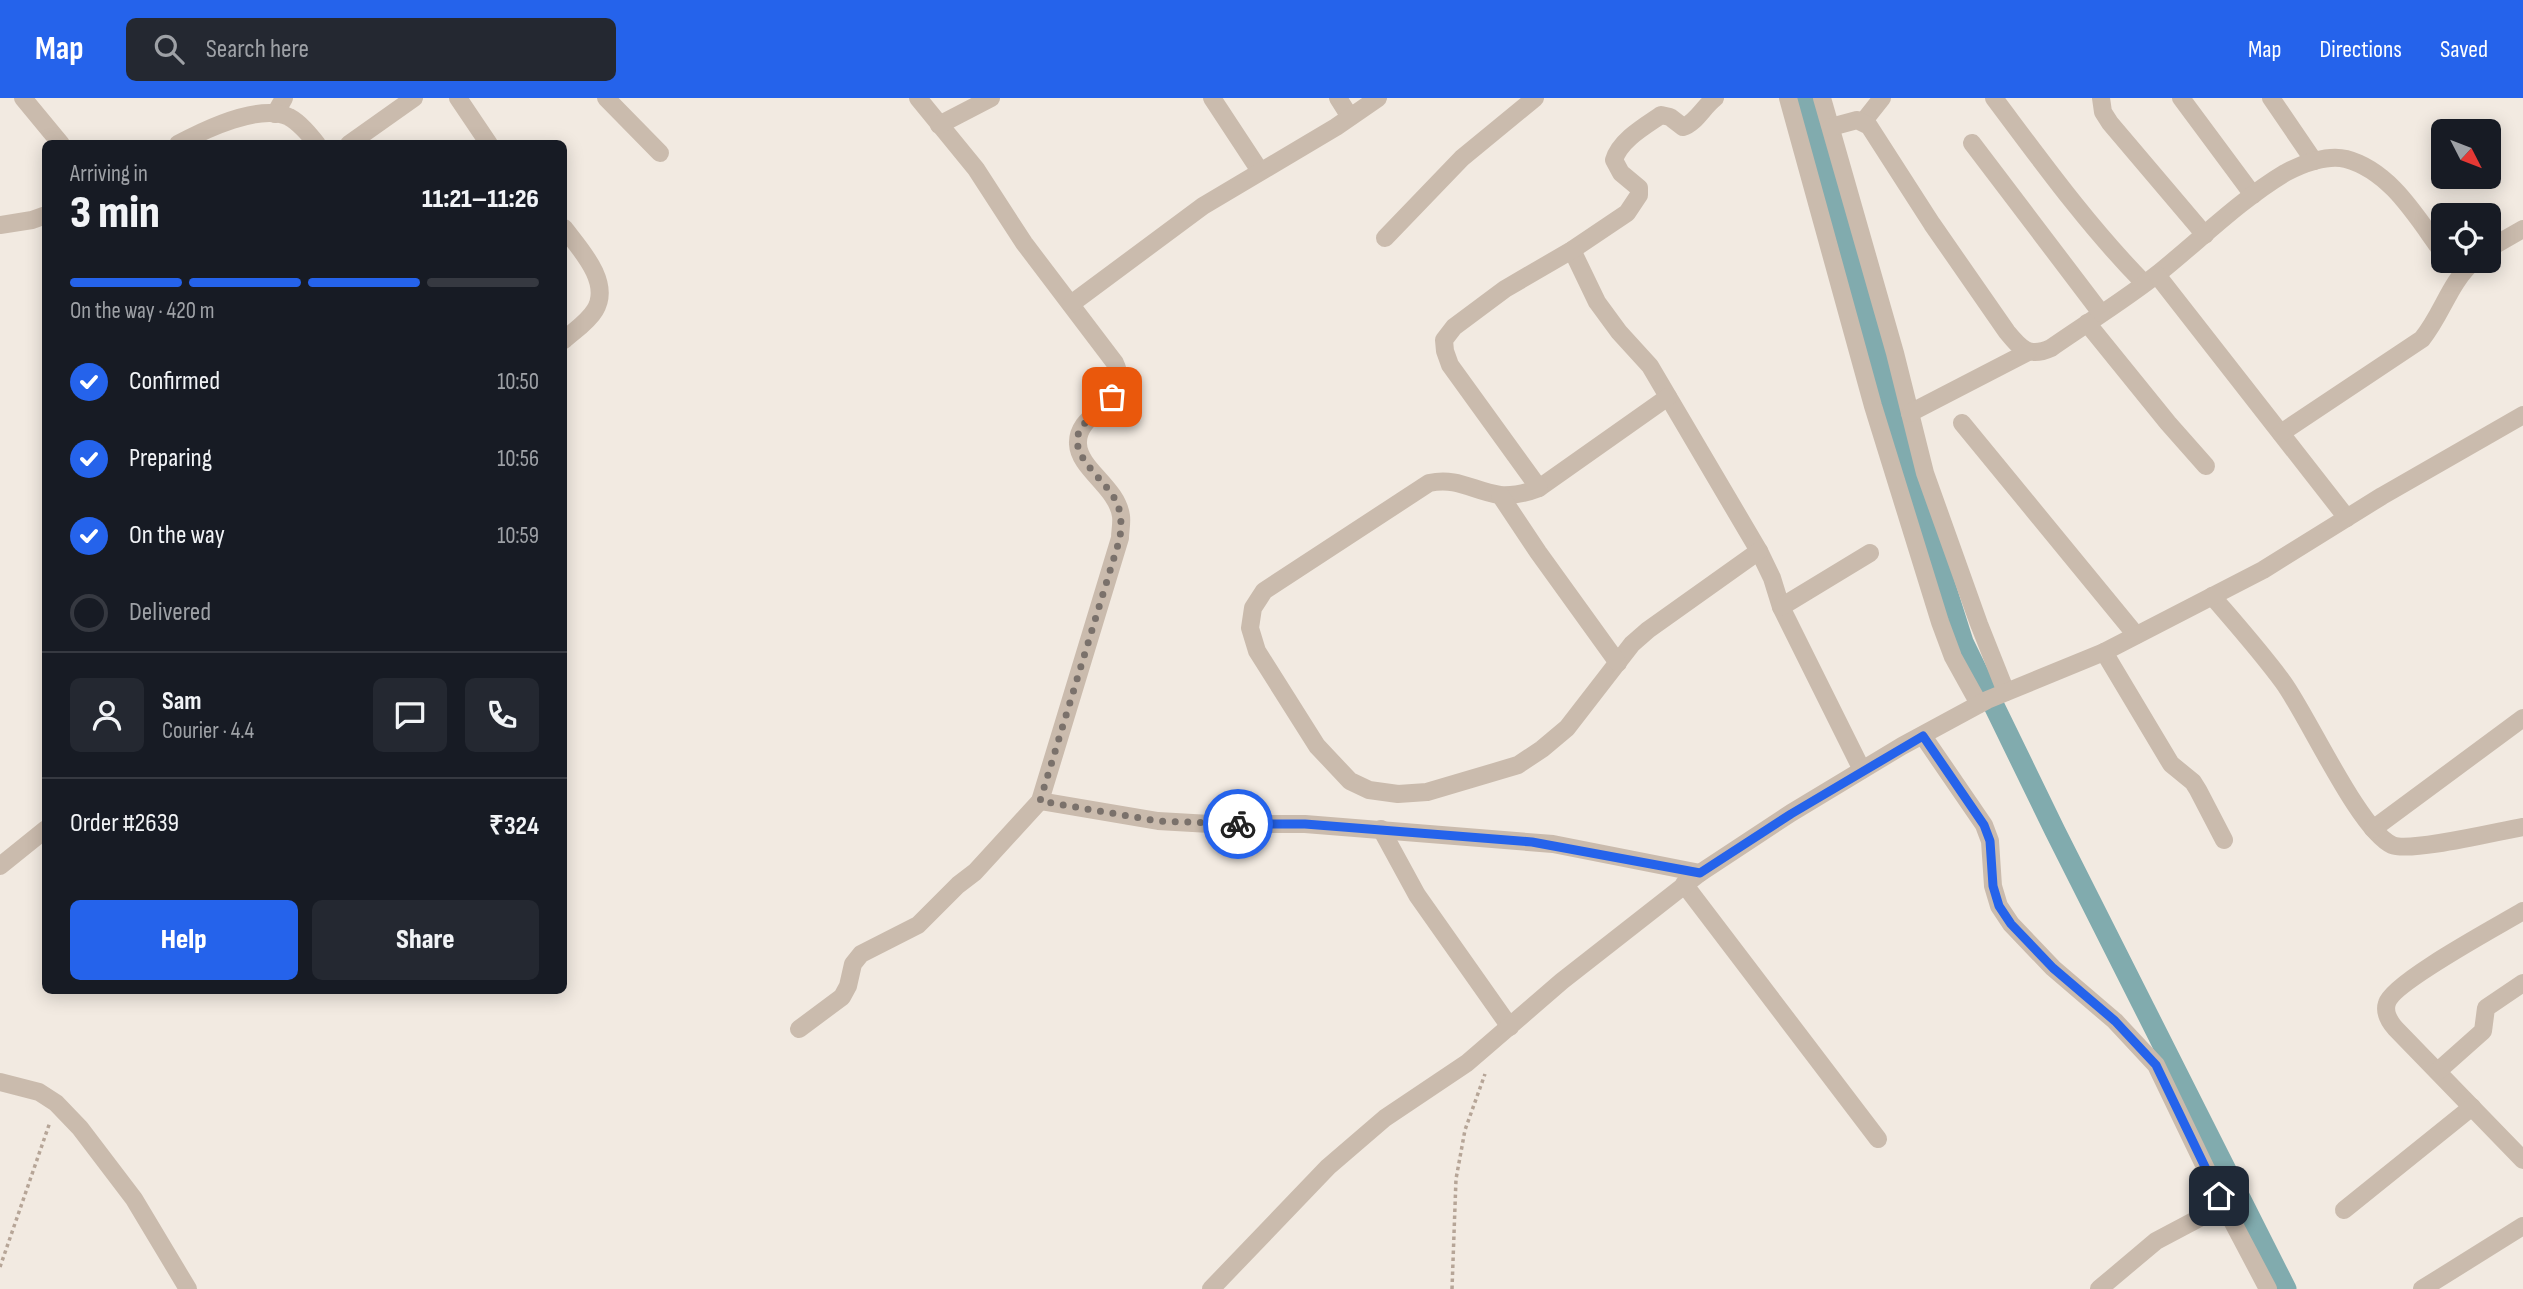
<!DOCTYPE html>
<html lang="en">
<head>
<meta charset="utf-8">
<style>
  :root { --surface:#171b24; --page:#242831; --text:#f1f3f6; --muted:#9ea1a6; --line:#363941; --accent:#2563eb }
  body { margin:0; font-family:"Sofia Sans Condensed",sans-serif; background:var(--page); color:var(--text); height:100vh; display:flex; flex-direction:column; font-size:26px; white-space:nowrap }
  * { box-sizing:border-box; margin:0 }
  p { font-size:23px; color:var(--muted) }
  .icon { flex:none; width:38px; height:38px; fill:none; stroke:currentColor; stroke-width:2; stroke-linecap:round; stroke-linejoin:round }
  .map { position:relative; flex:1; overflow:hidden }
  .panel { position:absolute; left:42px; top:42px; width:525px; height:854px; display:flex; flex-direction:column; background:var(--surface); border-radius:10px; box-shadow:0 4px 18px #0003 }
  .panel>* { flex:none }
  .needle { width:46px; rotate:132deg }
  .controls { position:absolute; left:2431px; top:21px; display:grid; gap:14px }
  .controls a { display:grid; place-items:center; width:70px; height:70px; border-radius:10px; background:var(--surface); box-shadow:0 4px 18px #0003; font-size:35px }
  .pin { position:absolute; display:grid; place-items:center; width:60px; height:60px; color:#fff; margin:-30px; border-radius:14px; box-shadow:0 4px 10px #0006 }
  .courier { position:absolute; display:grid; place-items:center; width:70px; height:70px; margin:-35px; border:5px solid #2563eb; border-radius:50%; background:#fff; color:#222; box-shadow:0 2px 9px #0007 }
  .overview em { font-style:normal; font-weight:800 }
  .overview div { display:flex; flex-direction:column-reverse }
  .overview { display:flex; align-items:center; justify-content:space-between; height:119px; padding:0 28px }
  h1 { font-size:46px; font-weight:800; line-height:52px }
  .bar { display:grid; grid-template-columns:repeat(4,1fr); gap:10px 7px; align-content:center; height:84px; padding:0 28px }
  .bar i { height:9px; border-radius:5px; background:var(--line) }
  .bar .active { background:var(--accent) }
  .bar p { grid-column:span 4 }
  .line { display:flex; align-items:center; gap:18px; padding:0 28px; border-top:2px solid var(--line) }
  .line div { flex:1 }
  .round { display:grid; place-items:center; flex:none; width:74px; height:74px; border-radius:10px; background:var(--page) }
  ol { padding:0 28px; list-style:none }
  li { display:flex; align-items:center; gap:21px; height:77px }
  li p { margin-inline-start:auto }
  li .icon { padding:7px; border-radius:50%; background:var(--accent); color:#fff; stroke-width:4 }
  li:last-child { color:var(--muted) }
  li i { width:38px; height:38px; border:4px solid var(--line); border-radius:50% }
  .cta { display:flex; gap:14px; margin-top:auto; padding:14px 28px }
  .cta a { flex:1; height:80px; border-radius:10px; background:var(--accent); color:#fff; font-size:28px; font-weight:800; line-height:80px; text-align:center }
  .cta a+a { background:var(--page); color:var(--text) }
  header { display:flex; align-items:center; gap:42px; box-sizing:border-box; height:98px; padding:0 35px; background:var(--accent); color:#fff }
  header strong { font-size:33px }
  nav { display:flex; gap:38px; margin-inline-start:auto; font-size:24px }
  .search { width:490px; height:63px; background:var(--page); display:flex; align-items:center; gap:18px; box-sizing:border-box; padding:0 24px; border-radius:10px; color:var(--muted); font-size:26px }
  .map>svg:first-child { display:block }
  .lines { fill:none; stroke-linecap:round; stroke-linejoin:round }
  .canal { stroke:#81abae; stroke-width:21 }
  .path { stroke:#b6a597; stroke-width:3.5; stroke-dasharray:3.5 3.5; stroke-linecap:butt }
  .minor { stroke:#cabbad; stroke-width:18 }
  .done { stroke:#7a716b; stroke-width:7; stroke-dasharray:0 12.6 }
  .route { stroke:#2563eb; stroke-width:9 }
</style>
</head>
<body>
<header>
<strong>Map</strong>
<div class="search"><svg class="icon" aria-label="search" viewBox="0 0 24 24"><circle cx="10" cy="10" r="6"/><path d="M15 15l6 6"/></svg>Search here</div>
<nav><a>Map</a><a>Directions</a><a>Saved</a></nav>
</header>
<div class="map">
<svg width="2523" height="1191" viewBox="0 0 2523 1191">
  <rect width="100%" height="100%" fill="#f2eae1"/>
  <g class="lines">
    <!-- canal -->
    <polyline class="canal" points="1804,0 1845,136 1919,405 1963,544 2055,733 2286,1191"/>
    <!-- path -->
    <g class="path">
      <polyline points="0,1169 50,1024"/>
      <polyline points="1452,1191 1456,1081 1465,1032 1485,976"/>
    </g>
    <!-- minor -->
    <g class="minor">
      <polyline points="23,0 61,46"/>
      <polyline points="458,0 489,46"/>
      <polyline points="606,0 660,55"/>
      <path d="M 918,0 L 976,71 L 1024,145 L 1115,265 C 1134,305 1076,312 1078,346 C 1079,371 1117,389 1121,418 C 1122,425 1120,433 1120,440 L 1040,703"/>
      <polyline points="1212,0 1260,73"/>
      <polyline points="1338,0 1350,19"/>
      <polyline points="1788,0 1873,308 1940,524 1953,559 1979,606"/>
      <polyline points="1822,0 1895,255 1925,375 1979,526 2006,594"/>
      <path d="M 1994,0 C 2042,64 2088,128 2144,185"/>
      <polyline points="2101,0 2103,14 2110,25 2205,137"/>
      <polyline points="2181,0 2253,97"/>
      <polyline points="2271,0 2314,63"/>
      <polyline points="275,16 284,0"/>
      <polyline points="1863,24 1882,0"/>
      <polyline points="939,27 991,0"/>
      <path d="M 1831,29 L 1857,22 L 1869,28 L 1932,126 L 2007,234 C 2021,251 2029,260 2051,250 C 2087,225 2126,201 2160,174 C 2201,141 2240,102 2285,75 C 2301,66 2328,56 2346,61 C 2391,73 2417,120 2443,155"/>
      <polyline points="1972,45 2101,215"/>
      <path d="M 178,46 C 204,32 260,5 289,19 C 300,25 309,36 317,46"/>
      <polyline points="349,46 414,0"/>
      <polyline points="0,127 32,122 46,117"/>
      <path d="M 564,130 C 579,150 612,184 595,212 C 588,224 574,233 564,242"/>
      <polyline points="1385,140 1462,60 1535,0"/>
      <polyline points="2488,151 2523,131"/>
      <polyline points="1572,152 1597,204 1619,234 1650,268 1759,453 1772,480 1781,509 1862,672"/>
      <polyline points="2157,177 2347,420"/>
      <polyline points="1071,206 1203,108 1336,29 1378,0"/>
      <polyline points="2087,225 2168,325 2206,368"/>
      <path d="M 1668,299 L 1539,390 C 1526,395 1513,398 1500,397 C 1473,393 1458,379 1429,385 L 1264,493 L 1253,510 L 1250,530 L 1257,553 L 1317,648 L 1350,683 L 1369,692 L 1398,696 L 1427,694 L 1518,667 L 1542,651 L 1567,630 L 1632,546 L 1648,532 L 1759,453"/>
      <polyline points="1910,315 2028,254"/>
      <polyline points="1962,325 2136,537"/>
      <path d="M 2281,335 L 2422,241 C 2443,215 2449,185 2474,163"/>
      <path d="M 1539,390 L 1450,267 L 1445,253 L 1444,242 L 1454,229 L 1505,191 L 1572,152 L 1627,115 L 1639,97 L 1639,90 L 1621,75 L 1614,62 C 1620,42 1645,28 1661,17 L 1670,19 L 1683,29 C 1695,26 1704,8 1715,0"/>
      <polyline points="1500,397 1538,454 1618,565"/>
      <path d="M 2212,498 C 2236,526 2261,554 2283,584 C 2308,618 2359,732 2392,747 C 2410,755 2499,733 2523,729"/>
      <polyline points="1781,509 1870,455"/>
      <polyline points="2104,554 2171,666 2193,684 2198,692 2224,742"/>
      <polyline points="1923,638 1984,727 1990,743 1993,788 1999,808 2011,826 2053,870 2115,923 2156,967 2219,1098 2268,1191"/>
      <polyline points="1381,731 1417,797 1510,929"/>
      <polyline points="2373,731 2523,620"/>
      <polyline points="0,768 46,731"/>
      <polyline points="1684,786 1878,1041"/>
      <path d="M 2523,813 C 2500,827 2393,884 2387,905 C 2384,914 2389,923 2395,930 L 2523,1062"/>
      <polyline points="799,931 842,899 848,888 853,866 861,856 918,827 958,787 975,774 1040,703 1158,723 1210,726 1305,726 1553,746 1700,775"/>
      <polyline points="2438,973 2483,933 2486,910 2523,885"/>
      <polyline points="0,984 39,994 56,1005 80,1030 134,1101 188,1191"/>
      <polyline points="2344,1112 2472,1009"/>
      <polyline points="1211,1191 1328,1069 1385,1020 1467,965 1562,883 1700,775 1791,715 1902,648 1987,602 2104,554 2263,472 2382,398 2523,317"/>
      <polyline points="2099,1191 2156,1143 2224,1107"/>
      <polyline points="2422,1191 2523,1128"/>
    </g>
  </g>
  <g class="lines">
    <!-- done -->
    <path class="done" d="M 1112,299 C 1102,309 1085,321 1079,334 C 1068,360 1111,385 1118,408 C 1122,419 1121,428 1120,440 L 1040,703 L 1158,723 L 1238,726"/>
    <!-- route -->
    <polyline class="route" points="1238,726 1305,726 1532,744 1700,775 1791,716 1923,638 1984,727 1990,743 1993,788 1999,808 2011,826 2053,870 2115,923 2156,967 2219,1098"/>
  </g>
</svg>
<div class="controls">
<a><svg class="needle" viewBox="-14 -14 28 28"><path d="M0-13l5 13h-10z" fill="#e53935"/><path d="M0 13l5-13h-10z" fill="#9ea1a6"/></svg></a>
<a><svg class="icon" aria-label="locate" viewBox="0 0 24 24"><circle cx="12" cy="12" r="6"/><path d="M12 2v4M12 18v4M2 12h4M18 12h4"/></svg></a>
</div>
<div class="pin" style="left:1112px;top:299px;background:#ea580c"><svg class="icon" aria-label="bag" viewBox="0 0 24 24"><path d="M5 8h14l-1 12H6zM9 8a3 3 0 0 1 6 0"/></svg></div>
<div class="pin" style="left:2219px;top:1098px;background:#1f2937"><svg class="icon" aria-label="home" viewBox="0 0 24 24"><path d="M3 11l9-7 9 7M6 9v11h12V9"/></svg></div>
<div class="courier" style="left:1238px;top:726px"><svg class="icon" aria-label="bike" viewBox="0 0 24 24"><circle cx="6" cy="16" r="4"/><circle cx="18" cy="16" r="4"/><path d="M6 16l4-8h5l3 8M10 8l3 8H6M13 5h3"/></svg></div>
<section class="panel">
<div class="overview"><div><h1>3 min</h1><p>Arriving in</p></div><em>11:21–11:26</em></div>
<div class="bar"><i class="active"></i><i class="active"></i><i class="active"></i><i></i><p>On the way · 420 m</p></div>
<ol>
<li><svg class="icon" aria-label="check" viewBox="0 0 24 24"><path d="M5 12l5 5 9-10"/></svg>Confirmed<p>10:50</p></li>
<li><svg class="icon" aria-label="check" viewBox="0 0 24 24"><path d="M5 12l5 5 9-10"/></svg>Preparing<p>10:56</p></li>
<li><svg class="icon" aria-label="check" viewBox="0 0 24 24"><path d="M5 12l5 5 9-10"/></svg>On the way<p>10:59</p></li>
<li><i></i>Delivered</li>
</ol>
<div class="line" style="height:126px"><a class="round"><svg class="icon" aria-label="person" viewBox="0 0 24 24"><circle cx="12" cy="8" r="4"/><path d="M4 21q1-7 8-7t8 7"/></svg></a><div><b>Sam</b><p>Courier · 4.4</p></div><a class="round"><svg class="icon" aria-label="chat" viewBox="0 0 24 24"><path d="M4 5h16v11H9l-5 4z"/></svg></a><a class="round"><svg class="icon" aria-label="phone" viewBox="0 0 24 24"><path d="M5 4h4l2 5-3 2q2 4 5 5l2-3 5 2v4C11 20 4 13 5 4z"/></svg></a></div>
<div class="line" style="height:91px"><div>Order #2639</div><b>₹324</b></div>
<div class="cta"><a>Help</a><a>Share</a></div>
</section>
</div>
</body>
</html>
